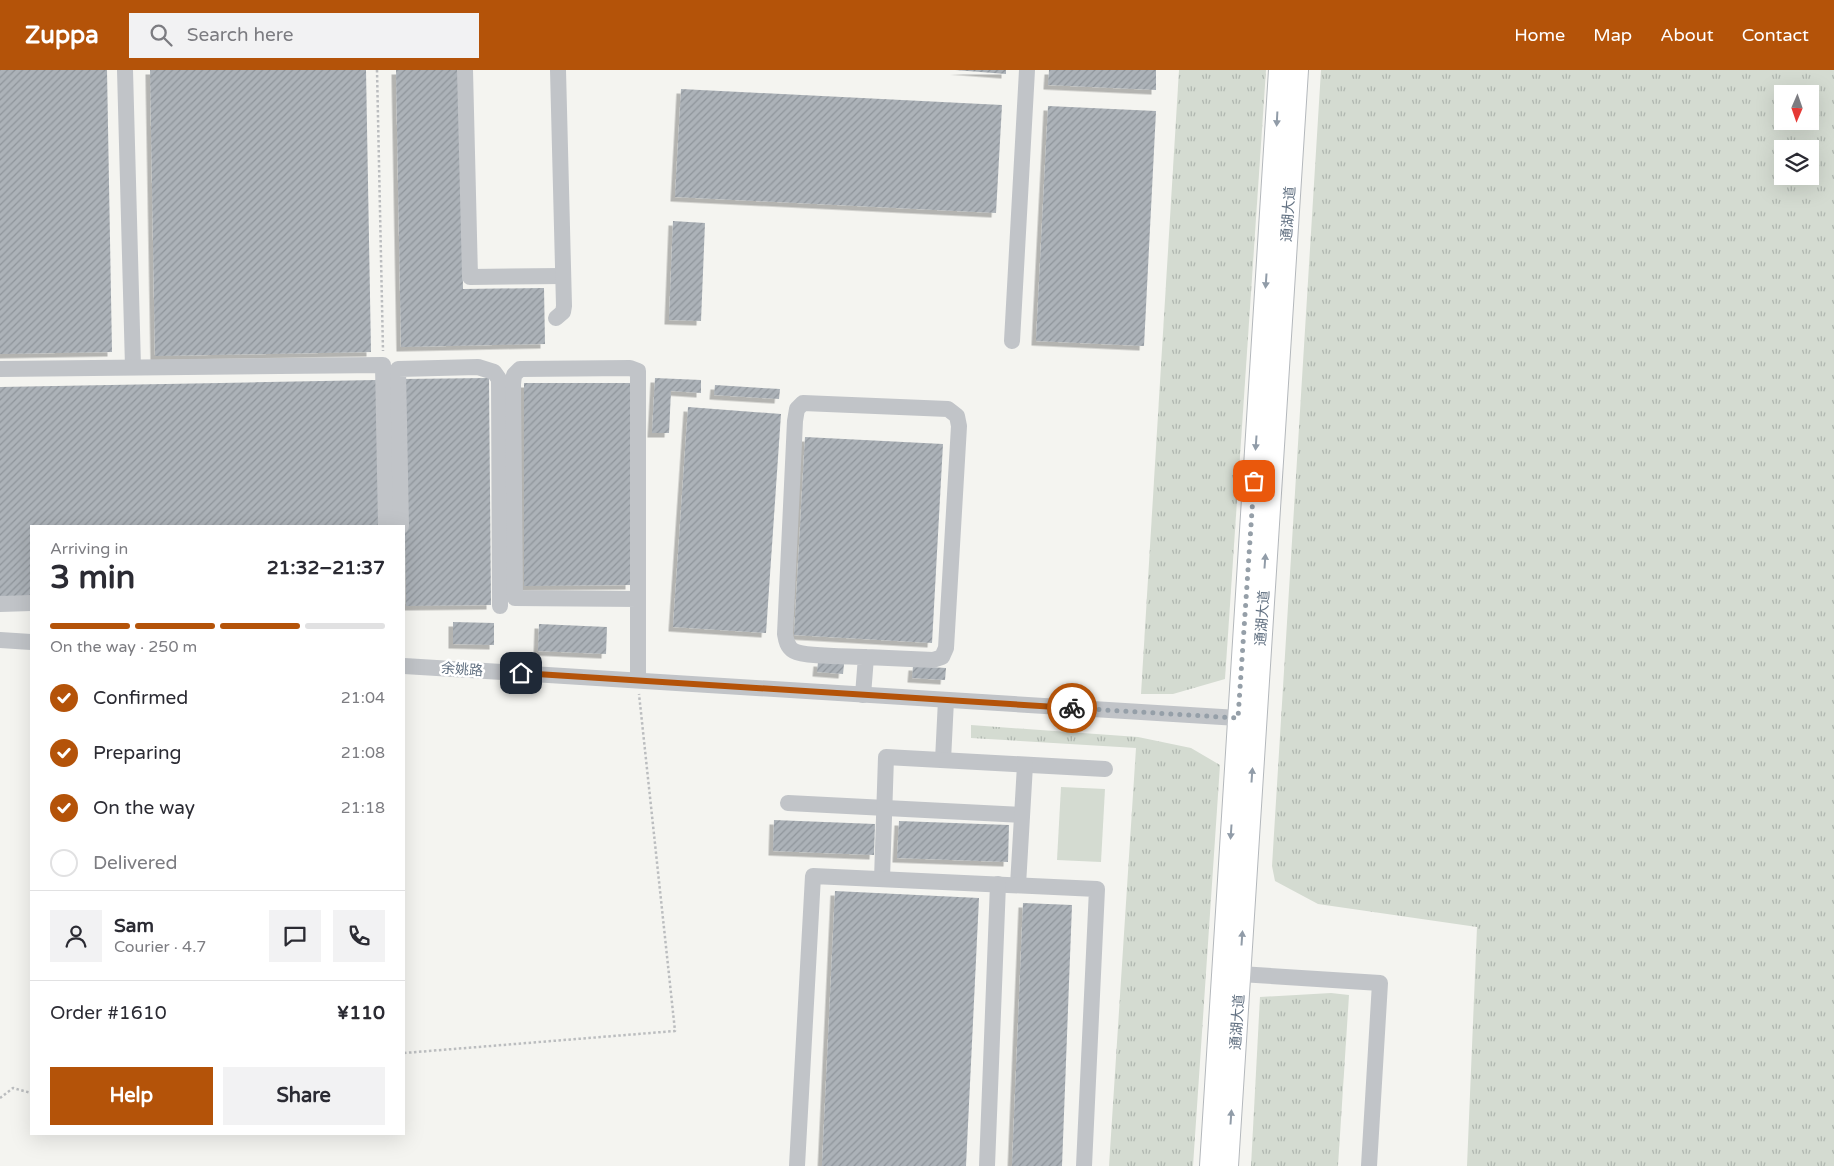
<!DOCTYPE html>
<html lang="en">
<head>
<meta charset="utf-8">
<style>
  :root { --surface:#fff; --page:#f2f2f3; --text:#2b2b33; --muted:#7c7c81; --line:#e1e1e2; --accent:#b45309 }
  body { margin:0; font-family:"Varela Round","Noto Sans SC",sans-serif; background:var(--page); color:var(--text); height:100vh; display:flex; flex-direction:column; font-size:19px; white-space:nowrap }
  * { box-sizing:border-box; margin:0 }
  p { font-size:16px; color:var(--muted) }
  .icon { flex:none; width:28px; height:28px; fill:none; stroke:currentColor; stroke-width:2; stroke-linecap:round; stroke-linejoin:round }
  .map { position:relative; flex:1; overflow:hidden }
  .details { position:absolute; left:30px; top:455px; width:375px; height:610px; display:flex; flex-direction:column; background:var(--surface); border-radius:0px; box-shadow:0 5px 20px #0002 }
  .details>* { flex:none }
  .needle { width:32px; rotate:182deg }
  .tools { position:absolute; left:1774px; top:15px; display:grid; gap:10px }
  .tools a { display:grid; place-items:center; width:45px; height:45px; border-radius:0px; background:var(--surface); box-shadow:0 5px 20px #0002; font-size:25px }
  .pin { position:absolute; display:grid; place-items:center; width:42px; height:42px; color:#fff; margin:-21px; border-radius:10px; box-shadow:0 2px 8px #0006 }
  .courier { position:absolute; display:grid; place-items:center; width:50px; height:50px; margin:-25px; border:4px solid #b45309; border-radius:50%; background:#fff; color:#222; box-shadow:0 1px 6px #0007 }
  .summary em { font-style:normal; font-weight:800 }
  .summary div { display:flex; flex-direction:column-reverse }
  .summary { display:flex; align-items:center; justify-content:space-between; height:85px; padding:0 20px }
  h1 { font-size:32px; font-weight:800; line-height:38px }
  .bar { display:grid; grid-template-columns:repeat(4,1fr); gap:8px 5px; align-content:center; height:60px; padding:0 20px }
  .bar i { height:6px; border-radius:4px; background:var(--line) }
  .bar .current { background:var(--accent) }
  .bar p { grid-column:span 4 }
  .line { display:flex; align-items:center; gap:12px; padding:0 20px; border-top:1px solid var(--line) }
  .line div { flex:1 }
  .round { display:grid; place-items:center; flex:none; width:52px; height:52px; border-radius:0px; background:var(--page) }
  ol { padding:0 20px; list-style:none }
  li { display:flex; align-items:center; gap:15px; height:55px }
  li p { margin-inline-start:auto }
  li .icon { padding:5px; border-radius:50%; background:var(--accent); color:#fff; stroke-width:4 }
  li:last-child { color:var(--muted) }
  li i { width:28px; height:28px; border:2px solid var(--line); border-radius:50% }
  .action { display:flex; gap:10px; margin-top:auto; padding:10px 20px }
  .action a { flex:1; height:58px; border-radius:0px; background:var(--accent); color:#fff; font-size:20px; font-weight:800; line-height:58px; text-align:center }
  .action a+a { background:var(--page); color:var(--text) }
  header { display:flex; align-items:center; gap:30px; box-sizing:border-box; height:70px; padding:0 25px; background:var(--accent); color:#fff }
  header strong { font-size:24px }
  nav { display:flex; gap:28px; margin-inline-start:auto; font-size:18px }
  .search { width:350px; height:45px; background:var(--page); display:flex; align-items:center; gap:12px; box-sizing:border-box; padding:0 18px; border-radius:0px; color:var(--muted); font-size:19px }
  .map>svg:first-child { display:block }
  .grass { fill:url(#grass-tufts); fill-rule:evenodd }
  .garden { fill:#d4dbd1 }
  .building { fill:url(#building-hatch); filter:url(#shadow) }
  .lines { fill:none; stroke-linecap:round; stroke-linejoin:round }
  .major-casing { stroke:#b4b8bc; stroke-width:22 }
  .path { stroke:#bbbdbf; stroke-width:2.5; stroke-dasharray:2.5 2.5; stroke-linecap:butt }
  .minor { stroke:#c1c4c8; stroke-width:16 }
  .major { stroke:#fff; stroke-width:20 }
  .oneway { fill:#919ca8 }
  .done { stroke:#959fa8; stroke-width:5; stroke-dasharray:0 9 }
  .route { stroke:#b45309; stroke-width:6 }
  .labels { text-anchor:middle; stroke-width:5; stroke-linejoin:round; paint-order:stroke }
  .street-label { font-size:14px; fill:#627182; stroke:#fff }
</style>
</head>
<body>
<header>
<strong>Zuppa</strong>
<div class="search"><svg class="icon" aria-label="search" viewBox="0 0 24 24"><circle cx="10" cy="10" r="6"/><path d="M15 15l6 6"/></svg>Search here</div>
<nav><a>Home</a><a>Map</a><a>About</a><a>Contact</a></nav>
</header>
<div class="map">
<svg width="1834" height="1096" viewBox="0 0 1834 1096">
  <defs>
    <pattern id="grass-tufts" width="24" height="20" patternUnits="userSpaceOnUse" patternTransform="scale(1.25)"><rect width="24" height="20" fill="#d4dbd1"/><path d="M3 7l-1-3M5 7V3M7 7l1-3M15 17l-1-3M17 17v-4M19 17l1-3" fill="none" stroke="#afb6af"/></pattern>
    <pattern id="building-hatch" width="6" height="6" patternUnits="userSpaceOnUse" patternTransform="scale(1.25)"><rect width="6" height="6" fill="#acb2b8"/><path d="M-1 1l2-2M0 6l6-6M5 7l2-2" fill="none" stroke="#8f959b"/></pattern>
    <filter id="shadow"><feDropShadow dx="-4.5" dy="4.5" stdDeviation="0" flood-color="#0004"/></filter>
  </defs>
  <rect width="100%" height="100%" fill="#f4f4f0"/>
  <!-- grass -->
  <g class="grass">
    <polygon points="1179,0 1266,0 1225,609 1173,624 1141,624"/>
    <path d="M 1321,0 L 1834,0 L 1834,1096 L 1467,1096 L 1477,857 L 1318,834 L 1275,811 L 1272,796 ZM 1782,24 L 1810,24 L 1810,51 L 1782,51 ZM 1782,79 L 1810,79 L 1810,106 L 1782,106 Z"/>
    <polygon points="971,655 1138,667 1191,678 1220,695 1193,1096 1109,1096 1136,678 971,668"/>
    <polygon points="1331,923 1349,925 1338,1096 1251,1096 1260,927"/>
  </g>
  <!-- garden -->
  <polygon class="garden" points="1061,717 1105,719 1101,792 1057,790"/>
  <!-- building -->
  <g class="building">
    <polygon points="0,0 107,0 112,282 0,284"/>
    <polygon points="150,0 366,0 371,282 155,286"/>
    <polygon points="396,0 459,0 463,219 544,218 545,274 401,277"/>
    <polygon points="955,0 1006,0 1006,4"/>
    <polygon points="1049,0 1156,0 1156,20 1048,15"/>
    <polygon points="681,19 1002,35 996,143 675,127"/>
    <polygon points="1048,36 1156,41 1144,276 1036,271"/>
    <polygon points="673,151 705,153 701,251 669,250"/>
    <polygon points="489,308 491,535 406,536 403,309"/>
    <polygon points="655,308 701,310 701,323 671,321 669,363 652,363"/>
    <polygon points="377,310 380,456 31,456 31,527 0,528 0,317"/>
    <polygon points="524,313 630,313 630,515 524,516"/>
    <polygon points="715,315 780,319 779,329 714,325"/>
    <polygon points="688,337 781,344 766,563 673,557"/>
    <polygon points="805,367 943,374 932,573 794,565"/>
    <polygon points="453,552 494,553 494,575 453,574"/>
    <polygon points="539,554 607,557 606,584 538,581"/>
    <polygon points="818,592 844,594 843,604 817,602"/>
    <polygon points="913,596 946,598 945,610 912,608"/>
    <polygon points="774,750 875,754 874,785 773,781"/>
    <polygon points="899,751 1009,755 1008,792 897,788"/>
    <polygon points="835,821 979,828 966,1096 822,1096"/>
    <polygon points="1023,833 1072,835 1062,1096 1012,1096"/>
  </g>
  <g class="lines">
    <defs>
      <g id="major">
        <polyline points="1210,1096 1279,0"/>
        <polyline points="1228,1096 1298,0"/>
      </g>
    </defs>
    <!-- major casing -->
    <use href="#major" class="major-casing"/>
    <!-- path -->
    <g class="path">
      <polyline points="377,0 383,281"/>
      <polyline points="404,983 675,961 639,624"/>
      <polyline points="0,1028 13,1018 31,1023"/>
    </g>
    <!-- minor -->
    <g class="minor">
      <polyline points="125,0 133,297"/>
      <polyline points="465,0 470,207 563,206"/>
      <polyline points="556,248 563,242 564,236 558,0"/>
      <polyline points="1012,271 1027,0"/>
      <polyline points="0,299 383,295 386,456"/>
      <polyline points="401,456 398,299 478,297 494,302 499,309 500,536"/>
      <polyline points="638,529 515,528 513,314 514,305 520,299 630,298 638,301 638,610"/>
      <polyline points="0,534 31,533"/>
      <polyline points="0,570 31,572"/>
      <polyline points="404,596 1238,648"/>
      <path d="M 863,625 L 866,587 L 933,590 L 942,587 L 946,578 L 959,356 L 957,346 L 948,339 L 803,333 L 797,339 L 795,351 L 785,564 C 786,570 787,577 794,581 C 804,587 851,586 866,587"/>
      <polyline points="943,690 946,630"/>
      <polyline points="788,733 1022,745"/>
      <polyline points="882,809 886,687 1105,699"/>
      <polyline points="1018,815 1025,695"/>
      <polyline points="1240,904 1380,913 1369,1096"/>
      <polyline points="797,1096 813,806 1097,819 1084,1096"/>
      <polyline points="987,1096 998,814"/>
    </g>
    <!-- major -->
    <use href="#major" class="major"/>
  </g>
  <!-- one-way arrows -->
  <defs><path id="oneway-solid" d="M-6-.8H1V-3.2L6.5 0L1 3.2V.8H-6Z" transform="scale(1.25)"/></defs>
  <g class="oneway">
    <use href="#oneway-solid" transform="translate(1277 49) rotate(93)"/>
    <use href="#oneway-solid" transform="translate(1266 211) rotate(94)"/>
    <use href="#oneway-solid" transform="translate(1256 373) rotate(94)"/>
    <use href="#oneway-solid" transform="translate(1265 491) rotate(-86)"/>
    <use href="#oneway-solid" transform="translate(1252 705) rotate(-86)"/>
    <use href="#oneway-solid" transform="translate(1231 762) rotate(94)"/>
    <use href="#oneway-solid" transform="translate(1242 868) rotate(-86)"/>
    <use href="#oneway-solid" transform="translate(1231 1047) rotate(-86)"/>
  </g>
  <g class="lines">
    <!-- done -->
    <polyline class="done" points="1072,638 1238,648 1254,411"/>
    <!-- route -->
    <polyline class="route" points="521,603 1072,638"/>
  </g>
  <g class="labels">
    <!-- street labels -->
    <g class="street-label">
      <text transform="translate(1288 144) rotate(-86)" y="5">通湖大道</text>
      <text transform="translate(1262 548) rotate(-86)" y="5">通湖大道</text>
      <text transform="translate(462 599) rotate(4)" y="5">余姚路</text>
      <text transform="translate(1237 952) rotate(-86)" y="5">通湖大道</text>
    </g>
  </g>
</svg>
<div class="tools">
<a><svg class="needle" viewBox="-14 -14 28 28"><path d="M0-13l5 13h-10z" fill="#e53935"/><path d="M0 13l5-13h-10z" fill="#7c7c81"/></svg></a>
<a><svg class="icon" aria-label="layers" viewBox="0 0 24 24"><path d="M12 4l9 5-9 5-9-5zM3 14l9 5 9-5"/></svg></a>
</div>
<div class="pin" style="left:1254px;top:411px;background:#ea580c"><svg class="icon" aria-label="bag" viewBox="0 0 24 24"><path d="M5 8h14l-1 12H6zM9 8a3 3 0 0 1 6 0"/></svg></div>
<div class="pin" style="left:521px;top:603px;background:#1f2937"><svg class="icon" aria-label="home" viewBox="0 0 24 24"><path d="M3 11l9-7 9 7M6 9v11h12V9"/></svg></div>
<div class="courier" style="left:1072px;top:638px"><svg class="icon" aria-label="bike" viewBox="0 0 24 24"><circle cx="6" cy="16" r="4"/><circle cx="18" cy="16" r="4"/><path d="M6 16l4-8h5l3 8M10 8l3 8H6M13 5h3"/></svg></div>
<section class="details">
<div class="summary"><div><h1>3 min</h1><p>Arriving in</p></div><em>21:32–21:37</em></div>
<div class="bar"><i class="current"></i><i class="current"></i><i class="current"></i><i></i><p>On the way · 250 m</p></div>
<ol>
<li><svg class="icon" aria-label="check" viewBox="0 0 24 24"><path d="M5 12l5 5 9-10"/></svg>Confirmed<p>21:04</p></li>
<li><svg class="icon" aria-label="check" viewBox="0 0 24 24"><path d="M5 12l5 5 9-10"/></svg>Preparing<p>21:08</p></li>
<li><svg class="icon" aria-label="check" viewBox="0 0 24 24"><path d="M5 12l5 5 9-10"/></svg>On the way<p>21:18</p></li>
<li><i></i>Delivered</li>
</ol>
<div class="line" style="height:90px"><a class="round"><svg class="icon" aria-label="person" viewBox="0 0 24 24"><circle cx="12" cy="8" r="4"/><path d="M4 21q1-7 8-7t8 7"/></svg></a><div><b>Sam</b><p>Courier · 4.7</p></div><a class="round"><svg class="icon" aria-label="chat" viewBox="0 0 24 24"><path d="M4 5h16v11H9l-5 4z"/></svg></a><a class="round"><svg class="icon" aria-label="phone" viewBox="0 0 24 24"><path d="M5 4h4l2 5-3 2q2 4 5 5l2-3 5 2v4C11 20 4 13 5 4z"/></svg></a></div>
<div class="line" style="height:65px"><div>Order #1610</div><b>¥110</b></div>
<div class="action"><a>Help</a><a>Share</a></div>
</section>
</div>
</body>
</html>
